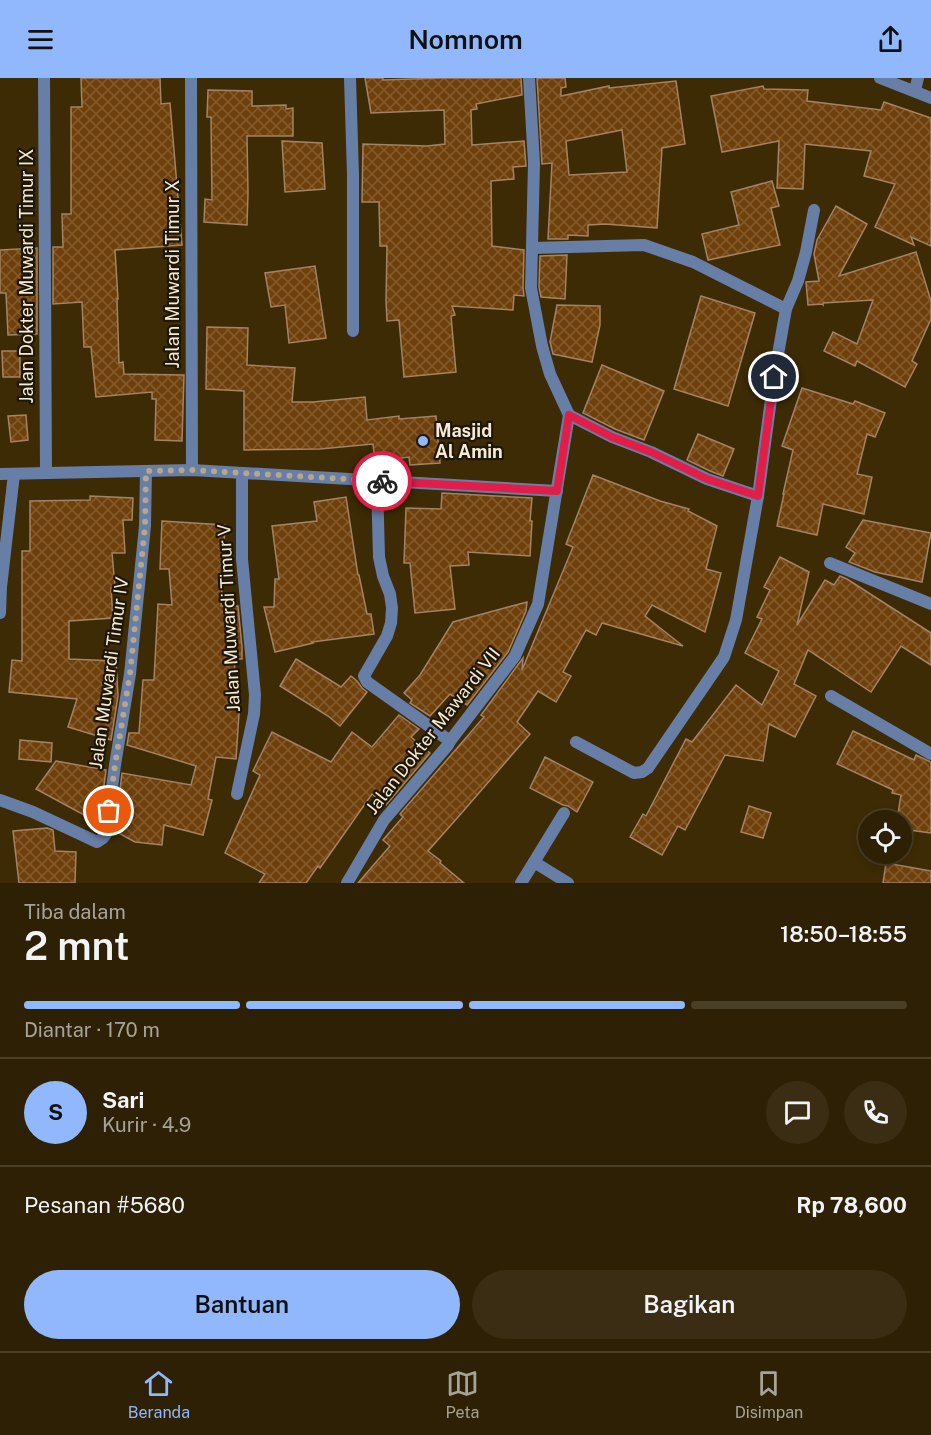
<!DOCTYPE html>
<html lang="id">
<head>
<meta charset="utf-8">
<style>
  :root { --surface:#2e2004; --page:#3a2d13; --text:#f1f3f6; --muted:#a7a39a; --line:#493e26; --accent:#91b8fd }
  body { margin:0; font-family:"Public Sans",sans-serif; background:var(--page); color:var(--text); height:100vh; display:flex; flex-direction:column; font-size:22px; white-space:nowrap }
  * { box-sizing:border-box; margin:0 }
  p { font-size:20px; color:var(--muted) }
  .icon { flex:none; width:33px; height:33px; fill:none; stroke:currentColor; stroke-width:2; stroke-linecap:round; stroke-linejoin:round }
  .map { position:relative; height:805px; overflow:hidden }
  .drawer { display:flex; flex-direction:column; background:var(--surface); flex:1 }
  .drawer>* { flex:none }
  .fabs { position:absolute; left:858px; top:732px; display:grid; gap:12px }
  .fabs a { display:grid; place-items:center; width:54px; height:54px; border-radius:50%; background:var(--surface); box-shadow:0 3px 9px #0003,0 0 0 2px var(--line); font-size:30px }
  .pin { position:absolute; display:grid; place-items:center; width:51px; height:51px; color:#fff; margin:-26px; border:3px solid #fff; border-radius:50%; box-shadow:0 2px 6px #0007 }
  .courier { position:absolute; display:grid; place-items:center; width:60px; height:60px; margin:-30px; border:4px solid #e11d48; border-radius:50%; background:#fff; color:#222; box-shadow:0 2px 8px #0007 }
  .head em { font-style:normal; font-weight:600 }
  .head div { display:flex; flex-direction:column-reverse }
  .head { display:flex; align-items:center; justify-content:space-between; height:102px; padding:0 24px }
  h1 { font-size:39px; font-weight:600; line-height:45px }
  .bar { display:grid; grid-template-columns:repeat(4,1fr); gap:9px 6px; align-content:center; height:72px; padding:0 24px }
  .bar i { height:8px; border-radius:4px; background:var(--line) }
  .bar .current { background:var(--accent) }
  .bar p { grid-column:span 4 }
  .line { display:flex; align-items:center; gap:15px; padding:0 24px; border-top:2px solid var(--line) }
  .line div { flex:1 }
  .round { display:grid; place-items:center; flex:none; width:63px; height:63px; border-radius:32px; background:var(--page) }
  .button { display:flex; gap:12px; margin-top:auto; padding:12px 24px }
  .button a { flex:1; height:69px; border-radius:36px; background:var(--accent); color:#111; font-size:24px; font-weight:600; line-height:69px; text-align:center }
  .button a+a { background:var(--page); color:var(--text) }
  header { display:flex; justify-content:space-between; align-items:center; height:78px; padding:0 24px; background:var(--accent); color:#111; font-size:27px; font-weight:600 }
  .dock { display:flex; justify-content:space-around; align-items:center; height:84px; border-top:2px solid var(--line); background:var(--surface); font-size:16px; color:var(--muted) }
  .dock a { display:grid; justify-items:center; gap:3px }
  .dock .current { color:var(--accent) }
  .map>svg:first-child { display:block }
  .building { fill:url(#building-cross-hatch); stroke:#a48266; stroke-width:1.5; fill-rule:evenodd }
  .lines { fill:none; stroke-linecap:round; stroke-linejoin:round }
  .minor { stroke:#677ea6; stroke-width:12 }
  .done { stroke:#b5a78d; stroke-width:6; stroke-dasharray:0 10.8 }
  .route { stroke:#e11d48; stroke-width:8 }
  .poi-dot { fill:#91b8fd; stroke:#1e1607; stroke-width:2 }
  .labels { text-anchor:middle; stroke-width:4.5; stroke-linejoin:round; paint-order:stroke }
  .street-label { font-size:18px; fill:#f5ead6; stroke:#1e1607 }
  .poi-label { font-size:18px; font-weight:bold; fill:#f5ead6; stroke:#1e1607; text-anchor:start }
</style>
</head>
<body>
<header><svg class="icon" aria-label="menu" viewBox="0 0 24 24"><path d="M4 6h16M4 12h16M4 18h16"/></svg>Nomnom<svg class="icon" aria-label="share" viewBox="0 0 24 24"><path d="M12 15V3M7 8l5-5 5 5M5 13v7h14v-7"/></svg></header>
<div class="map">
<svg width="931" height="805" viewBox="0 0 931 805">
  <defs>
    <pattern id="building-cross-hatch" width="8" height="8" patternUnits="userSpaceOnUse" patternTransform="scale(1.5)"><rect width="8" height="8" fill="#6f400b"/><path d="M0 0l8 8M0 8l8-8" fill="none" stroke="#845c2e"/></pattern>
  </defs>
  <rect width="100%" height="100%" fill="#3d2b05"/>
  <!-- building -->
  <g class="building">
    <polygon points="81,0 160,0 161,26 170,25 182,167 115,172 118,221 117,221 119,285 123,284 124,296 184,297 182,363 155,362 156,321 152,321 152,314 96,319 91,269 84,269 82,224 53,226 53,169 63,169 62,136 71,136 71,29 82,29"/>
    <polygon points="365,0 383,0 383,2 442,0 521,0 522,17 476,26 477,31 471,32 472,67 524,63 526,88 513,89 514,101 491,103 492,168 524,172 523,210 524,218 514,217 513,232 452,228 455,237 451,238 456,294 404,299 399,242 387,243 386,223 387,168 380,168 379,124 362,124 363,66 427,68 445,66 444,32 371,35"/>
    <path d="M 537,0 L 565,0 L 566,9 L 561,10 L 561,18 L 609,8 L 609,10 L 676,3 L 685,66 L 662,70 L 657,150 L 605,146 L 588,147 L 588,158 L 568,157 L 568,161 L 548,161 L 552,85 L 542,86 ZM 622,52 L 627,94 L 569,97 L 566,63 Z"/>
    <polygon points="763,8 764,11 808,12 807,23 881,32 884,24 931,40 931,168 911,159 914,167 875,149 895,106 864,98 871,73 805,66 803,111 777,110 779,63 722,74 711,18"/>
    <polygon points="208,12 252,13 252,28 286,27 286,31 293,30 293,58 247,58 248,115 247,147 204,144 205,121 212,122 211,39 207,39"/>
    <polygon points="282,63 322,65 325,111 285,114"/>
    <polygon points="772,103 779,128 771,130 780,167 708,182 702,156 739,147 731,114"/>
    <polygon points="836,128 867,146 839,198 916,174 931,223 931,241 912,283 917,286 905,309 857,283 855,288 824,273 833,254 857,266 873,222 823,225 823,227 822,226 808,227 806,204 819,203 814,176 817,162"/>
    <polygon points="37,170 37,256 8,257 6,215 0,215 0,172"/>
    <polygon points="567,177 565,221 541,219 539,209 540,178"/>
    <polygon points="315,188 326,260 289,265 285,227 271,229 265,195"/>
    <polygon points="701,218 755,235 728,328 674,311"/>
    <polygon points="557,227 600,228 600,247 592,284 553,276 550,264"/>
    <polygon points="207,249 248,250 247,287 295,290 292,324 313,324 365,319 367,342 399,338 399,341 436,338 440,385 410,387 409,379 375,384 373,366 320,371 244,372 244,313 206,311"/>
    <polygon points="2,273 20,273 20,299 3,299"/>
    <polygon points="602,287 664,313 644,362 615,351 583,335"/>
    <polygon points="802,310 853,326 855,323 885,335 875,359 867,356 857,396 872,399 864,436 823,426 817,457 777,448 784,416 783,416 793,372 782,368"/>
    <polygon points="26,337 28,362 11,364 8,338"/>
    <polygon points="698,356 734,371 723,398 710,393 687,382"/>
    <polygon points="593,397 660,423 689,431 688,433 717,448 706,491 721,495 705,554 652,527 645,538 683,568 602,545 596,557 586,552 563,594 571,598 556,624 538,613 517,644 530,656 459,738 428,773 441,783 440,785 464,805 358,805 390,768 383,762 403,739 400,736 484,639 481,637 523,580 522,592 573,469 566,466"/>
    <polygon points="442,415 532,420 530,443 532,443 530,478 468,474 469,487 450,488 455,531 415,535 410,485 404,485 406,430 441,431"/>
    <polygon points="90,418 133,420 132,442 123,442 125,475 112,475 115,509 111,510 113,540 69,543 69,581 116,583 118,618 111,662 68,649 77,621 9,614 12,582 22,583 22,473 30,473 30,423 90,422"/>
    <polygon points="346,419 358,497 359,497 367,536 371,536 374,556 312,564 313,565 275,574 264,529 274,529 275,501 279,501 272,448 317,443 314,424"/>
    <polygon points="863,442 931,455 922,504 875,494 849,484 855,475 846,469"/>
    <polygon points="162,443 225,447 221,528 238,528 242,569 242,581 235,581 233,620 240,620 236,681 216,679 208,721 212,722 203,757 164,747 162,767 135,764 115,753 122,695 191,707 196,688 127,667 129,655 139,655 143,602 154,602 158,526 172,527 169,491 160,491"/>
    <polygon points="780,479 809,494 797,547 825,502 834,507 840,498 847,501 931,555 931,587 901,568 871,614 808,572 794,606 816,618 795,659 769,646 763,683 725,677 685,752 678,748 662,777 630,759 643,736 646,738 686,661 692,664 736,607 762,627 779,593 745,575 762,541 757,539 770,512 764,509"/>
    <polygon points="527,524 526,533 508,574 467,627 450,616 430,638 410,625 412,622 404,615 420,597 453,544"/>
    <polygon points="296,581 341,609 351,598 357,603 362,610 367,614 340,648 328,638 280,608"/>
    <polygon points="399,637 419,651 411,659 430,675 386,727 372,716 320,790 318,788 306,805 259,805 265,796 225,775 260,697 253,693 272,654 331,684 352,654 372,669"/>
    <polygon points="853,653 914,682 916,677 931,684 931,755 902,751 902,742 897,742 901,717 892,715 893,712 837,686"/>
    <polygon points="20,662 52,665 51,684 19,681"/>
    <polygon points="545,679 593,704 577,734 568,728 563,727 530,710"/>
    <polygon points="56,683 106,692 99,745 36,711"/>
    <polygon points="749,728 771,735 763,760 741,754"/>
    <polygon points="47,750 53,752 55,773 76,774 75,805 19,805 13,753"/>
    <polygon points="886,785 931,793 931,805 883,805"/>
  </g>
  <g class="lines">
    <!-- minor -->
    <g class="minor">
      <polyline points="44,0 46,395"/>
      <polyline points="191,0 192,392"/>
      <polyline points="350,0 353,97 353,253"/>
      <polyline points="880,0 931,20"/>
      <polyline points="915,12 918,0"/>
      <polyline points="532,170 644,167 693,184 786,231"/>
      <polyline points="569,337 612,359 651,374 707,401 758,418"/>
      <polyline points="0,396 192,392 557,413"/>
      <polyline points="377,403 379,479 383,498 390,516 392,530 391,545 387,558 364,598 367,604 450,663"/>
      <polyline points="830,485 931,526"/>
      <polyline points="0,535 1,509 14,396"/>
      <polyline points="831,618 931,676"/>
      <polyline points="576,664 634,695 642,694 648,690 724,579 736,542 758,418 774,299 786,231 798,203 806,174 814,132"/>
      <polyline points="237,716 254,636 255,617 242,481 242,395"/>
      <polyline points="0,722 33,734 97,764 103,760 106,756 115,687 130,596 145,448 146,393"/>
      <polyline points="534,784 564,735"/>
      <polyline points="347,805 384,742 448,667 450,663 515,578 538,526 569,337 550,296 542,268 531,210 534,85 529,0"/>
      <polyline points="521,805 534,784 568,805"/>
    </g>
  </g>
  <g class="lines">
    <!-- done -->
    <polyline class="done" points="109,733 115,687 130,596 145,448 146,393 192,392 382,403"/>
    <!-- route -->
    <polyline class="route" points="382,403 557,413 569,337 612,359 651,374 707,401 758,418 774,299"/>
  </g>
  <!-- markers -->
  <circle class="poi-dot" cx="423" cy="363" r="6"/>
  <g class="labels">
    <!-- street labels -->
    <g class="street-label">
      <text transform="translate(173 196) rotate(-90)" y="6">Jalan Muwardi Timur X</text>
      <text transform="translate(27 198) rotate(-90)" y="6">Jalan Dokter Muwardi Timur IX</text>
      <text transform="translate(229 540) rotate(-93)" y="6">Jalan Muwardi Timur V</text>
      <text transform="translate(109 595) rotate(-82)" y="6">Jalan Muwardi Timur IV</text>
      <text transform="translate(433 653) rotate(-52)" y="6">Jalan Dokter Mawardi VII</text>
    </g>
    <!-- poi labels -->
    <g class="poi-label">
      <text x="435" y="359">Masjid<tspan x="435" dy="21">Al Amin</tspan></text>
    </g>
  </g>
</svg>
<div class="fabs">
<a><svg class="icon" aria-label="locate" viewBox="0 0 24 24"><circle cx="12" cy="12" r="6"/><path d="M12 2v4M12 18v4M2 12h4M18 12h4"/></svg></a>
</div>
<div class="pin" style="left:109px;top:733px;background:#ea580c"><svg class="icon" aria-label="bag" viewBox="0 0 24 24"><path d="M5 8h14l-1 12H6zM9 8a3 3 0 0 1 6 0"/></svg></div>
<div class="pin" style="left:774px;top:299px;background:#1f2937"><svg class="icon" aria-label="home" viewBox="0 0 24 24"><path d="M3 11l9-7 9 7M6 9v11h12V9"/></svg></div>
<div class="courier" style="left:382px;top:403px"><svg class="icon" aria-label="bike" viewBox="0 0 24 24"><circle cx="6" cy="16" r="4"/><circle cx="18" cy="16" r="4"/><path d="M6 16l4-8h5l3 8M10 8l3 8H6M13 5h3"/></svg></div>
</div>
<section class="drawer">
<div class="head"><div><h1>2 mnt</h1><p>Tiba dalam</p></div><em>18:50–18:55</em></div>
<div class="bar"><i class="current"></i><i class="current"></i><i class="current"></i><i></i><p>Diantar · 170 m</p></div>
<div class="line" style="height:108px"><b class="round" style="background:var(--accent);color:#111">S</b><div><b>Sari</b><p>Kurir · 4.9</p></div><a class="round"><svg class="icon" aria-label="chat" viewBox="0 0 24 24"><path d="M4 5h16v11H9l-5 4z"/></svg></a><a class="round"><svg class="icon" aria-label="phone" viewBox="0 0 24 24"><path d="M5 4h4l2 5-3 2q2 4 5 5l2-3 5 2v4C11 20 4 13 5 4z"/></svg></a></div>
<div class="line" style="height:78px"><div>Pesanan #5680</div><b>Rp 78,600</b></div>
<div class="button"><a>Bantuan</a><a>Bagikan</a></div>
</section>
<nav class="dock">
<a class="current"><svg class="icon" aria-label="home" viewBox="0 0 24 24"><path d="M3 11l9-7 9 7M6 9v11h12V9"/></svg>Beranda</a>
<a><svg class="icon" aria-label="map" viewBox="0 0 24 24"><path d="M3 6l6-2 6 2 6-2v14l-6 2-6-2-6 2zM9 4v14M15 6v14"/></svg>Peta</a>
<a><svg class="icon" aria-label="saved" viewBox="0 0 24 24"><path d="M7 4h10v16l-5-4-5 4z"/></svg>Disimpan</a>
</nav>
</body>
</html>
